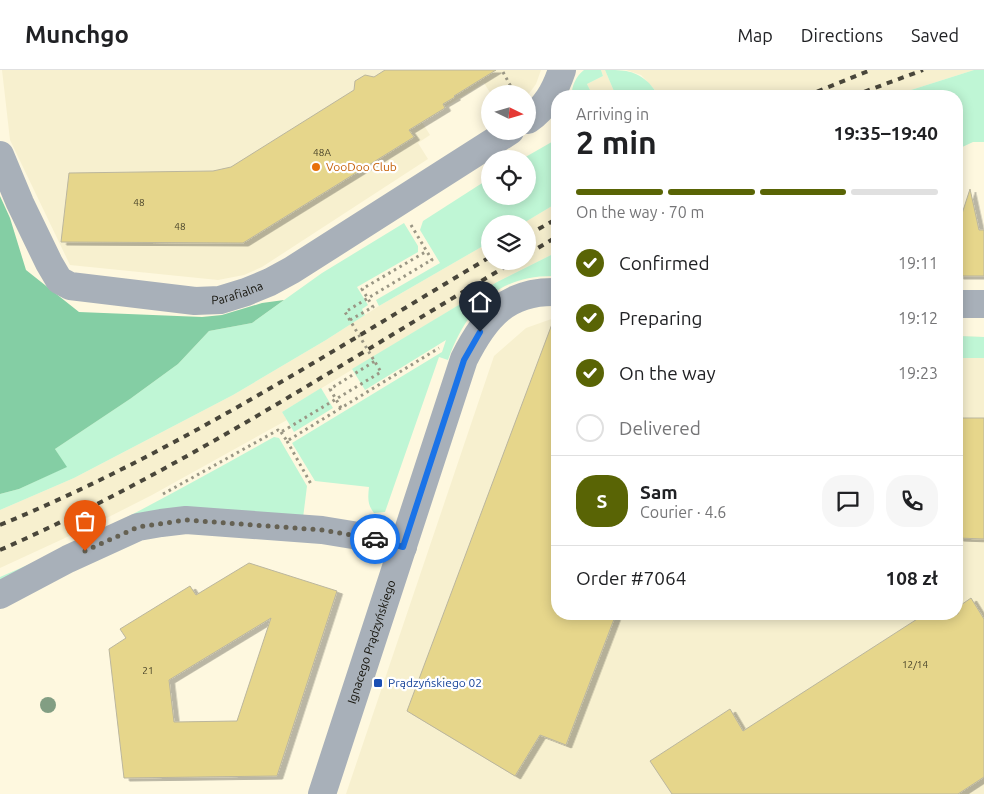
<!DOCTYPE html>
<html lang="en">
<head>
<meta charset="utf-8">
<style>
  :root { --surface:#fff; --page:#f6f6f6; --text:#202124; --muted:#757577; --line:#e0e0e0; --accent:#596405 }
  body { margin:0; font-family:Ubuntu,sans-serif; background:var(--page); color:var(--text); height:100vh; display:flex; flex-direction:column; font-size:19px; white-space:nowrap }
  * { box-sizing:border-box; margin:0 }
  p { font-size:16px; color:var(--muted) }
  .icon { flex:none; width:28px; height:28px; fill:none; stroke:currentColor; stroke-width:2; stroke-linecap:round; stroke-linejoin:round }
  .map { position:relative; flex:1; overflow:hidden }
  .side { position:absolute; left:551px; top:20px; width:412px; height:530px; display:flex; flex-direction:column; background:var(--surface); border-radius:20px; box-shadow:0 2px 12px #0003 }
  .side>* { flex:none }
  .needle { width:32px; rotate:95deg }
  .controls { position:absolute; left:481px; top:15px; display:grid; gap:10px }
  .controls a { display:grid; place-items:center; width:55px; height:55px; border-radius:50%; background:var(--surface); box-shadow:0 2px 12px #0003; font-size:25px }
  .pin { position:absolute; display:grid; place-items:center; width:42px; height:42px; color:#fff; margin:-51px -21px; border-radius:50% 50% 50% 0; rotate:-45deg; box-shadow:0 0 5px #0007 }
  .pin .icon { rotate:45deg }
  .courier { position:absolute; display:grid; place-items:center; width:50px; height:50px; margin:-25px; border:4px solid #1a73e8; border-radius:50%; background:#fff; color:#222; box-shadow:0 1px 6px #0007 }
  .overview em { font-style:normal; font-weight:600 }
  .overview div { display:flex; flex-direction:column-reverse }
  .overview { display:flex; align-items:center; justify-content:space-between; height:85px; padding:0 25px }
  h1 { font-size:32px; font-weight:600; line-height:38px }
  .bar { display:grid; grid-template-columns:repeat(4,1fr); gap:8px 5px; align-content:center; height:60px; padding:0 25px }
  .bar i { height:6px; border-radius:4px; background:var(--line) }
  .bar .selected { background:var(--accent) }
  .bar p { grid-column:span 4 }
  .line { display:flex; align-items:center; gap:12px; padding:0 25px; border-top:1px solid var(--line) }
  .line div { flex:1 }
  .round { display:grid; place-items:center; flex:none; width:52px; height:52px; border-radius:20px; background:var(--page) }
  ol { padding:0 25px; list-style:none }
  li { display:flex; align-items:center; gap:15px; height:55px }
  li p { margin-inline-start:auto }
  li .icon { padding:5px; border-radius:50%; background:var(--accent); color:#fff; stroke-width:4 }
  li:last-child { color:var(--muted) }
  li i { width:28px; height:28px; border:2px solid var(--line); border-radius:50% }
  header { display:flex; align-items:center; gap:30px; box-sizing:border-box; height:70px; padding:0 25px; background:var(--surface); border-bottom:1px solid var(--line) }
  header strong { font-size:24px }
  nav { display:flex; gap:28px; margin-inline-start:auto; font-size:18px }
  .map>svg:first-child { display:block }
  .built { fill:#f7f0cf }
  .green { fill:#bff6d5 }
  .forest { fill:#84cea4 }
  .building { fill:#e6d68b; stroke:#bbb69e; fill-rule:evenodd; filter:url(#shadow) }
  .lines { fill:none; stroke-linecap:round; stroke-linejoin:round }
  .path { stroke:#9a9684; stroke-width:3; stroke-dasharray:2.5 4; stroke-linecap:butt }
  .minor { stroke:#a8b0b9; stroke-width:28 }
  .rail { stroke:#49463a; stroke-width:4; stroke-dasharray:6 6; stroke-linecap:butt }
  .path-bridge { stroke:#9a9684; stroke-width:3; stroke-dasharray:2.5 4; stroke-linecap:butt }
  .tree { fill:#829e83 }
  .done { stroke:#656153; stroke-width:5; stroke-dasharray:0 9 }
  .route { stroke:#1a73e8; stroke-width:6 }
  .food-dot { fill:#e8710a; stroke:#fff; stroke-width:2 }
  .transit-dot { fill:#1a4fb4; stroke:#fff; stroke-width:2 }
  .labels { text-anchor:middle; stroke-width:4.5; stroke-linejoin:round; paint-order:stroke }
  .number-label { font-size:10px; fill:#474229 }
  .food-label { font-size:12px; fill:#c56008; stroke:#fff; text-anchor:start }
  .street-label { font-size:12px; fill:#121008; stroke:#fff }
  .transit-label { font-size:12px; fill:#164399; stroke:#fff; text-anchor:start }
</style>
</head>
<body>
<header>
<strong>Munchgo</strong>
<nav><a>Map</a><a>Directions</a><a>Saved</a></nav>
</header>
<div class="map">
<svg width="984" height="724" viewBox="0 0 984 724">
  <defs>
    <filter id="shadow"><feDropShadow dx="5.5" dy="3" stdDeviation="0" flood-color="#0004"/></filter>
  </defs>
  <rect width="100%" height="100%" fill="#fef8df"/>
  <!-- built -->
  <g class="built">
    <polygon points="2,0 541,0 536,14 528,25 491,24 484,13 430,46 422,52 430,65 418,73 428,89 262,197 244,205 218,210 70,195 10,70"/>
    <polygon points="601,0 605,0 616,26 593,26 587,14 603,6"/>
    <polygon points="626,0 974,0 892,26 658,26 656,21 641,5"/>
    <polygon points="557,133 557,182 497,212 282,342 287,350 152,425 91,456 0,498 0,440 74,408 233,325 326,270 379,236 490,172 490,191 528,191 528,154 522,154"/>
    <polygon points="557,247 558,544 958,544 958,266 984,267 984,724 346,724 494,286 526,258"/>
  </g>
  <!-- green -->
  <g class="green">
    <path d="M 584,0 L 601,0 L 603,6 L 587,14 L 593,26 L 572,26 C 571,17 576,6 584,0 Z"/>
    <path d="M 605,0 C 624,0 635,0 649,13 C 653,18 656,21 658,26 L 616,26 Z"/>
    <polygon points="974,0 984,0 984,72 973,72 958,79 958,26 892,26"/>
    <polygon points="557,69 557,133 522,154 490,154 490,172 379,236 376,230 440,193 420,160 423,151 490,108 490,126 528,126 528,89 522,89"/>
    <polygon points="404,153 418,176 418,182 357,217 368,235 362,239 365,245 326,270 233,325 74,408 0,440 0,424 19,419 66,397 55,379 130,329 178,294 209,261 252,253 322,203"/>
    <path d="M 557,182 L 557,206 C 498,204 467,238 448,290 L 439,287 L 385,442 L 374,443 C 367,434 368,427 369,417 L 315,411 L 292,373 L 442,282 L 446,270 L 365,320 L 352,299 L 497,212 Z"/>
    <polygon points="958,266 984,267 984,288 958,288"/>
    <polygon points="321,318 333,338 294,362 282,342"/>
    <path d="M 274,367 L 279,368 L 307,416 L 303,448 L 226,441 L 0,515 L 0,507 C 95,467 185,417 274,367 Z"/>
  </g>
  <!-- forest -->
  <polygon class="forest" points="0,126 10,148 26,200 79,242 202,247 222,245 262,233 284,230 252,253 209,261 178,294 130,329 55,379 67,397 19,419 0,424"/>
  <!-- building -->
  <g class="building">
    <polygon points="385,0 496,0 454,26 455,27 443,34 445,38 409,60 414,67 243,173 61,172 69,103 213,101 231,97 354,20 355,11 365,5 374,7"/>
    <polygon points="970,119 979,160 984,160 984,206 958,206 958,156"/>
    <polygon points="555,246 558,246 558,544 616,544 566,675 540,665 515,706 407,641"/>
    <polygon points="958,348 984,348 984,469 958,468"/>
    <path d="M 249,493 L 337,521 L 277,706 L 124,708 L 109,579 L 126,568 L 120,559 L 190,516 L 196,525 ZM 271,548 L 237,651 L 174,652 L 169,610 Z"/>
    <polygon points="971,528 984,549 984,707 958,724 672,724 650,691 730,639 743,661 925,544 958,544 958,537"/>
  </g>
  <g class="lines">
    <!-- path -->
    <g class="path">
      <polyline points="503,2 515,24"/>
      <polyline points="411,155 432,190 428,192"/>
      <polyline points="350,250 373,237 362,219 427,181"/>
      <polyline points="341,338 330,319 375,291"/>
      <polyline points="281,362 287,371 439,278"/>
      <polyline points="287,371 311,414"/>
      <polyline points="163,424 278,360 281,362 288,358"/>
    </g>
    <!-- minor -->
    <g class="minor">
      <path d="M 528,50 C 546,37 555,21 562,0"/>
      <path id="s1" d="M 0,85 L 20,133 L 49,193 L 59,210 L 70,216 L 195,231 L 220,230 L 246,222 L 270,212 L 292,200 L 510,61"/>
      <polyline points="958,234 984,234"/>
      <polyline points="0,525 68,489 138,457 161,453 186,450 322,460 383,470 403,477"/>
      <path id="s2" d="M 322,724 L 464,289 C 485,247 507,220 558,222"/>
    </g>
    <!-- rail -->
    <g class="rail">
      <polyline points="806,26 871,0"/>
      <polyline points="853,26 923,0"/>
      <polyline points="528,165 558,148"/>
      <polyline points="528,184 558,166"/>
      <path d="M 0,455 C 173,384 330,282 490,187"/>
      <path d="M 0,480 C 180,401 345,291 515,191"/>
    </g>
    <!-- path-bridge -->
    <polyline class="path-bridge" points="288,358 381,302 345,242 428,192"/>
  </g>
  <!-- trees -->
  <circle class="tree" cx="48" cy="635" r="8"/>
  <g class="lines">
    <!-- done -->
    <polyline class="done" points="85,481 138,457 186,450 322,460 375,469"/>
    <!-- route -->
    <polyline class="route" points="375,469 403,477 464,290 480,262"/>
  </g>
  <!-- markers -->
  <circle class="food-dot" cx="316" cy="97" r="5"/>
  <rect class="transit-dot" x="373" y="608" width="10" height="10" rx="2.5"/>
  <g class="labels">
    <!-- number labels -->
    <g class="number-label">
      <text x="322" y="86">48A</text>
      <text x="139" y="136">48</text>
      <text x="180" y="160">48</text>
      <text x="915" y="598">12/14</text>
      <text x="148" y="604">21</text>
    </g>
    <!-- food labels -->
    <g class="food-label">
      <text x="326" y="101">VooDoo Club</text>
    </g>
    <!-- street labels -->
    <g class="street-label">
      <text dy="4" stroke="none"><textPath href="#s1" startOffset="320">Parafialna</textPath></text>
      <text dy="4" stroke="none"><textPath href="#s2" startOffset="160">Ignacego Prądzyńskiego</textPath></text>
    </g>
    <!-- transit labels -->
    <g class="transit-label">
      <text x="388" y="617">Prądzyńskiego 02</text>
    </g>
  </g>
</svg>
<div class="controls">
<a><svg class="needle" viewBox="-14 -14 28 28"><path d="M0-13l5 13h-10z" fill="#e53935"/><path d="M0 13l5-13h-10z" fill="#757577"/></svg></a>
<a><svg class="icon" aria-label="locate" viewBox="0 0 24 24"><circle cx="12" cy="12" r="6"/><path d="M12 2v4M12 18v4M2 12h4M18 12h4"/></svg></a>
<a><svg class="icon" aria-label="layers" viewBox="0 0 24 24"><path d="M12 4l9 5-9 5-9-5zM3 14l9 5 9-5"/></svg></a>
</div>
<div class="pin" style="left:85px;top:481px;background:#ea580c"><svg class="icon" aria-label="bag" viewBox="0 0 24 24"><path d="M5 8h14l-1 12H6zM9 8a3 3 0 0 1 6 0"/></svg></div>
<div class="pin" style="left:480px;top:262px;background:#1f2937"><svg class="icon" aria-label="home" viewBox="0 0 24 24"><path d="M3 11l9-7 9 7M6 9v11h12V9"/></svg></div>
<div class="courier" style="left:375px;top:469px"><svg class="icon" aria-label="car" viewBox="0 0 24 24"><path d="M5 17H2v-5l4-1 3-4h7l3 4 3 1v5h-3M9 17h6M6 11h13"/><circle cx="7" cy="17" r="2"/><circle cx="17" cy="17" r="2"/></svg></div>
<section class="side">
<div class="overview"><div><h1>2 min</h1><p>Arriving in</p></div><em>19:35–19:40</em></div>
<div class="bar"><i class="selected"></i><i class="selected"></i><i class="selected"></i><i></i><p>On the way · 70 m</p></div>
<ol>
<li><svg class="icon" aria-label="check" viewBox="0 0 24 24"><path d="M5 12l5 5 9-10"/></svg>Confirmed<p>19:11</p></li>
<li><svg class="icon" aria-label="check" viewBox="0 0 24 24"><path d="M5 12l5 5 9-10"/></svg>Preparing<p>19:12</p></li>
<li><svg class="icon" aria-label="check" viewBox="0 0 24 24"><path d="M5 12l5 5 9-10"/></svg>On the way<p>19:23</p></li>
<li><i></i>Delivered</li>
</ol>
<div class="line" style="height:90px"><b class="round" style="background:var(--accent);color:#fff">S</b><div><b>Sam</b><p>Courier · 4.6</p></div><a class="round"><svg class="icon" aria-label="chat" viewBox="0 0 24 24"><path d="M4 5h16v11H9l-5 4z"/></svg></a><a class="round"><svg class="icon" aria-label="phone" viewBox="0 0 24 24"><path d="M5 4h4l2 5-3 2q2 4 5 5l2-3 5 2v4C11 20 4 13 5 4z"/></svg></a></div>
<div class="line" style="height:65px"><div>Order #7064</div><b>108 zł</b></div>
</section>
</div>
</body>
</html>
